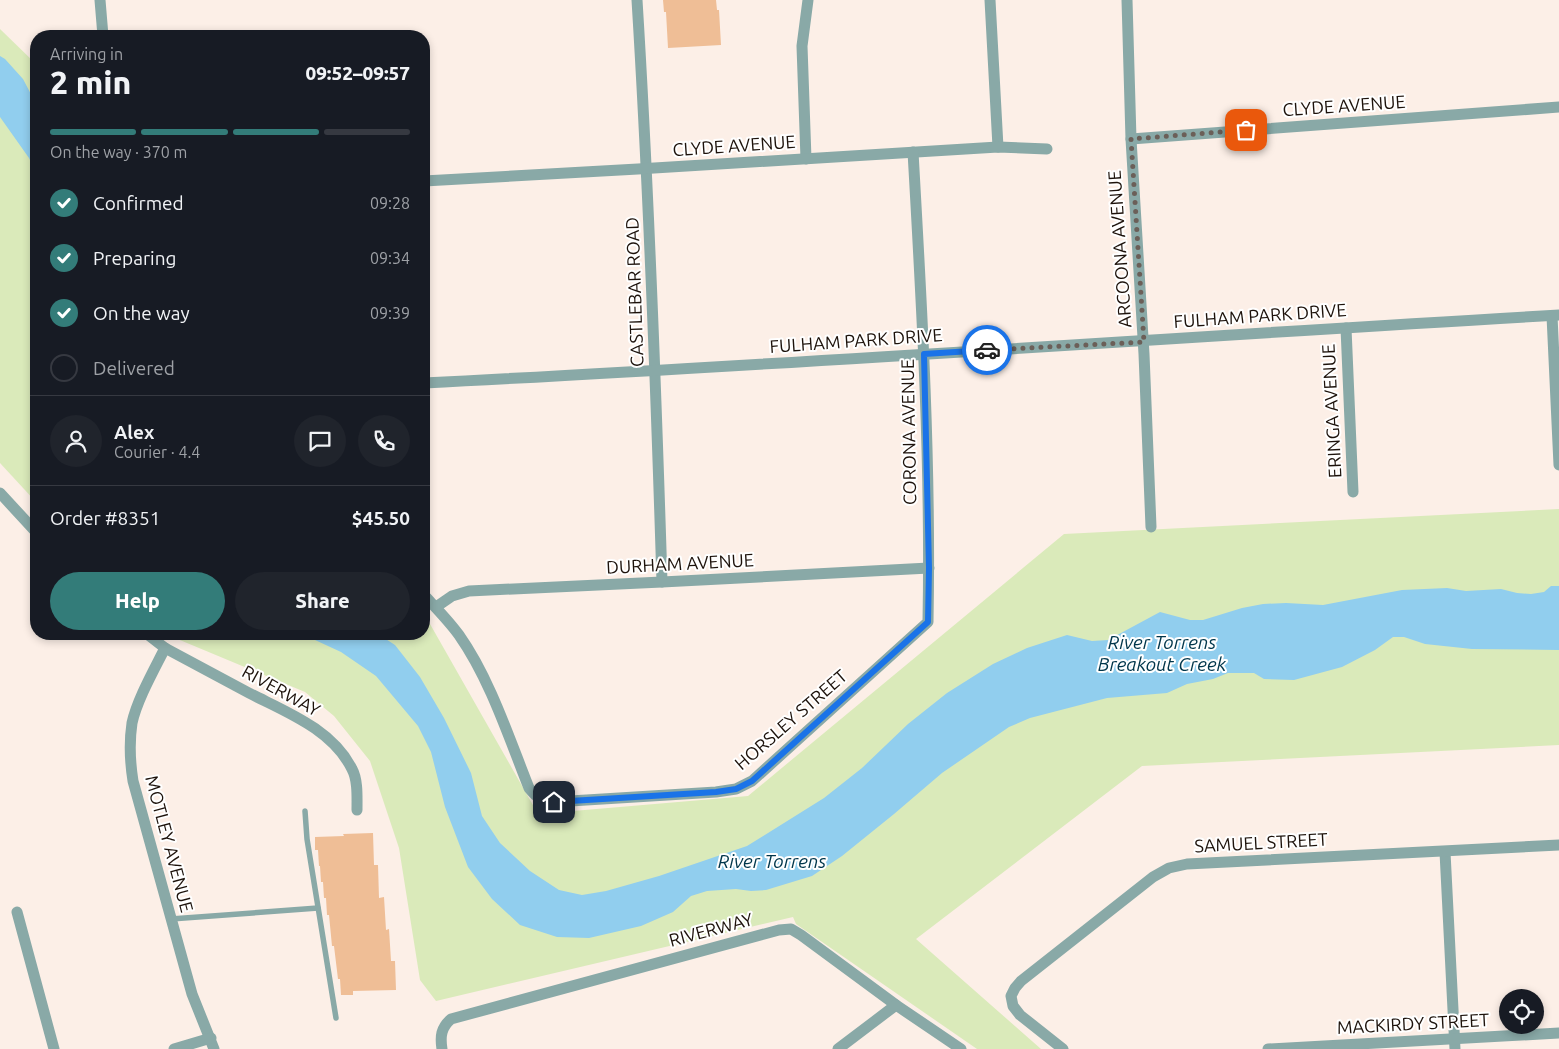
<!DOCTYPE html>
<html lang="en">
<head>
<meta charset="utf-8">
<style>
  :root { --surface:#171b24; --page:#20242c; --text:#f1f3f6; --muted:#9ea1a6; --line:#363941; --accent:#337c79 }
  body { margin:0; font-family:Ubuntu,sans-serif; background:var(--page); color:var(--text); height:100vh; display:flex; flex-direction:column; font-size:19px; white-space:nowrap }
  * { box-sizing:border-box; margin:0 }
  p { font-size:16px; color:var(--muted) }
  .icon { flex:none; width:28px; height:28px; fill:none; stroke:currentColor; stroke-width:2; stroke-linecap:round; stroke-linejoin:round }
  .map { position:relative; flex:1; overflow:hidden }
  .details { position:absolute; left:30px; top:30px; width:400px; height:610px; display:flex; flex-direction:column; background:var(--surface); border-radius:20px; box-shadow:0 2px 8px #0003 }
  .details>* { flex:none }
  .tools { position:absolute; left:1499px; top:989px; display:grid; gap:10px }
  .tools a { display:grid; place-items:center; width:45px; height:45px; border-radius:50%; background:var(--surface); box-shadow:0 2px 8px #0003; font-size:25px }
  .pin { position:absolute; display:grid; place-items:center; width:42px; height:42px; color:#fff; margin:-21px; border-radius:10px; box-shadow:0 2px 8px #0006 }
  .courier { position:absolute; display:grid; place-items:center; width:50px; height:50px; margin:-25px; border:4px solid #1a73e8; border-radius:50%; background:#fff; color:#222; box-shadow:0 1px 6px #0007 }
  .headline em { font-style:normal; font-weight:800 }
  .headline div { display:flex; flex-direction:column-reverse }
  .headline { display:flex; align-items:center; justify-content:space-between; height:85px; padding:0 20px }
  h1 { font-size:32px; font-weight:800; line-height:38px }
  .bar { display:grid; grid-template-columns:repeat(4,1fr); gap:8px 5px; align-content:center; height:60px; padding:0 20px }
  .bar i { height:6px; border-radius:4px; background:var(--line) }
  .bar .active { background:var(--accent) }
  .bar p { grid-column:span 4 }
  .line { display:flex; align-items:center; gap:12px; padding:0 20px; border-top:1px solid var(--line) }
  .line div { flex:1 }
  .round { display:grid; place-items:center; flex:none; width:52px; height:52px; border-radius:26px; background:var(--page) }
  ol { padding:0 20px; list-style:none }
  li { display:flex; align-items:center; gap:15px; height:55px }
  li p { margin-inline-start:auto }
  li .icon { padding:5px; border-radius:50%; background:var(--accent); color:#fff; stroke-width:4 }
  li:last-child { color:var(--muted) }
  li i { width:28px; height:28px; border:2px solid var(--line); border-radius:50% }
  .button { display:flex; gap:10px; margin-top:auto; padding:10px 20px }
  .button a { flex:1; height:58px; border-radius:30px; background:var(--accent); color:#fff; font-size:20px; font-weight:800; line-height:58px; text-align:center }
  .button a+a { background:var(--page); color:var(--text) }
  .map>svg:first-child { display:block }
  .green { fill:#daeaba }
  .water { fill:#91ceee }
  .building { fill:#efbe96 }
  .lines { fill:none; stroke-linecap:round; stroke-linejoin:round }
  .lane { stroke:#89a9a7; stroke-width:5.5 }
  .street { stroke:#89a9a7; stroke-width:11 }
  .done { stroke:#6b5f58; stroke-width:5; stroke-dasharray:0 9 }
  .route { stroke:#1a73e8; stroke-width:6 }
  .labels { text-anchor:middle; stroke-width:4; stroke-linejoin:round; paint-order:stroke }
  .street-label { font-size:18px; fill:#1d120b; stroke:#fff }
  .water-label { font-size:19px; font-style:italic; fill:#00364b; stroke:#fff }
</style>
</head>
<body>
<div class="map">
<svg width="1559" height="1049" viewBox="0 0 1559 1049">
  <rect width="100%" height="100%" fill="#fcefe7"/>
  <!-- green -->
  <g class="green">
    <polygon points="0,29 36,64 36,502 0,463"/>
    <polygon points="1559,509 1559,745 1142,766 916,939 1041,1049 977,1049 796,924 793,917 436,1001 420,980 399,848 370,761 334,716 305,692 175,638 170,634 424,634 424,619 430,624 538,814 748,796 1064,534"/>
  </g>
  <!-- water -->
  <g class="water">
    <polygon points="0,56 5,59 23,79 33,98 36,113 36,178 34,168 29,158 0,117"/>
    <polygon points="1551,586 1559,586 1559,650 1472,649 1425,644 1404,637 1393,637 1375,650 1342,667 1294,680 1264,679 1254,673 1228,673 1213,679 1187,684 1167,693 1107,698 1030,718 1009,727 942,773 894,814 842,856 812,876 766,890 751,891 736,889 707,891 691,896 673,912 641,926 589,938 557,937 520,925 492,899 468,867 445,807 431,752 418,726 376,676 341,652 302,634 378,634 395,645 420,677 444,718 471,773 482,816 500,843 530,871 559,890 582,895 606,891 659,876 747,846 824,798 862,768 908,724 947,693 993,664 1027,648 1067,635 1092,641 1108,640 1160,612 1190,620 1203,620 1242,608 1263,604 1286,603 1323,605 1402,590 1447,588 1466,591 1501,589 1517,593 1531,594 1544,592"/>
  </g>
  <!-- building -->
  <g class="building">
    <polygon points="663,0 716,0 717,10 719,10 721,45 668,48 666,12 664,12"/>
    <polygon points="373,833 374,865 378,865 379,898 384,897 386,930 389,929 391,961 395,961 396,990 353,991 353,995 341,995 340,979 338,979 334,946 332,946 329,915 327,915 326,898 324,898 323,882 321,882 320,866 319,866 318,850 315,850 315,837 344,836 343,834"/>
  </g>
  <g class="lines">
    <!-- lane -->
    <g class="lane">
      <polyline points="305,811 307,839 336,1018"/>
      <polyline points="171,919 318,908"/>
    </g>
    <!-- street -->
    <g class="street">
      <polyline points="100,0 103,36"/>
      <path d="M 637,0 C 649,194 656,388 662,582"/>
      <polyline points="990,0 998,147"/>
      <polyline points="1127,0 1131,139 1144,354 1151,527"/>
      <polyline points="1131,139 1559,107"/>
      <polyline points="806,159 802,46 808,0"/>
      <polyline points="424,181 638,169 998,147 1047,149"/>
      <polyline points="1552,316 1559,465"/>
      <polyline points="1346,328 1353,492"/>
      <path d="M 424,383 C 802,364 1181,337 1559,315"/>
      <polyline points="0,493 36,532"/>
      <path d="M 424,595 C 436,608 449,621 459,635 C 490,679 509,738 529,788 C 537,798 542,801 554,802 L 716,792 L 736,789 L 752,781 L 928,622 C 931,465 922,309 913,152"/>
      <polyline points="436,607 452,596 469,591 662,582 929,568"/>
      <path d="M 147,634 L 165,648 C 193,663 221,678 249,693 C 286,712 332,729 352,769 C 358,780 357,797 357,810"/>
      <path d="M 165,648 C 154,670 137,700 132,723 C 129,743 130,762 133,781 L 192,994 L 214,1049"/>
      <polyline points="1445,852 1455,1049"/>
      <polyline points="17,912 54,1049"/>
      <polyline points="174,1049 211,1038"/>
      <path d="M 442,1049 C 440,1036 441,1028 451,1019 L 779,930 L 791,929 L 801,935 L 896,1005 L 961,1049"/>
      <polyline points="838,1049 896,1005"/>
      <polyline points="1063,1049 1020,1015 1013,1006 1011,996 1015,988 1021,981 1153,877 1169,868 1187,864 1559,845"/>
      <polyline points="1268,1049 1559,1033"/>
    </g>
  </g>
  <g class="lines">
    <!-- done -->
    <polyline class="done" points="987,350 1144,342 1131,139 1246,130"/>
    <!-- route -->
    <polyline class="route" points="554,802 716,792 736,789 752,781 928,622 929,568 924,354 987,350"/>
  </g>
  <g class="labels">
    <!-- street labels -->
    <g class="street-label">
      <text transform="translate(1344 106) rotate(-4)" y="6">CLYDE AVENUE</text>
      <text transform="translate(734 146) rotate(-4)" y="6">CLYDE AVENUE</text>
      <text transform="translate(1120 249) rotate(-94)" y="6">ARCOONA AVENUE</text>
      <text transform="translate(635 292) rotate(-92)" y="6">CASTLEBAR ROAD</text>
      <text transform="translate(1260 316) rotate(-4)" y="6">FULHAM PARK DRIVE</text>
      <text transform="translate(856 341) rotate(-4)" y="6">FULHAM PARK DRIVE</text>
      <text transform="translate(1332 411) rotate(-93)" y="6">ERINGA AVENUE</text>
      <text transform="translate(909 432) rotate(-91)" y="6">CORONA AVENUE</text>
      <text transform="translate(680 564) rotate(-3)" y="6">DURHAM AVENUE</text>
      <text transform="translate(281 691) rotate(29)" y="6">RIVERWAY</text>
      <text transform="translate(791 720) rotate(-41)" y="6">HORSLEY STREET</text>
      <text transform="translate(1261 843) rotate(-3)" y="6">SAMUEL STREET</text>
      <text transform="translate(169 844) rotate(75)" y="6">MOTLEY AVENUE</text>
      <text transform="translate(711 930) rotate(-15)" y="6">RIVERWAY</text>
      <text transform="translate(1413 1024) rotate(-3)" y="6">MACKIRDY STREET</text>
    </g>
    <!-- water labels -->
    <g class="water-label">
      <text x="1162" y="649">River Torrens<tspan x="1162" dy="22">Breakout Creek</tspan></text>
      <text x="772" y="868">River Torrens</text>
    </g>
  </g>
</svg>
<div class="tools">
<a><svg class="icon" aria-label="locate" viewBox="0 0 24 24"><circle cx="12" cy="12" r="6"/><path d="M12 2v4M12 18v4M2 12h4M18 12h4"/></svg></a>
</div>
<div class="pin" style="left:1246px;top:130px;background:#ea580c"><svg class="icon" aria-label="bag" viewBox="0 0 24 24"><path d="M5 8h14l-1 12H6zM9 8a3 3 0 0 1 6 0"/></svg></div>
<div class="pin" style="left:554px;top:802px;background:#1f2937"><svg class="icon" aria-label="home" viewBox="0 0 24 24"><path d="M3 11l9-7 9 7M6 9v11h12V9"/></svg></div>
<div class="courier" style="left:987px;top:350px"><svg class="icon" aria-label="car" viewBox="0 0 24 24"><path d="M5 17H2v-5l4-1 3-4h7l3 4 3 1v5h-3M9 17h6M6 11h13"/><circle cx="7" cy="17" r="2"/><circle cx="17" cy="17" r="2"/></svg></div>
<section class="details">
<div class="headline"><div><h1>2 min</h1><p>Arriving in</p></div><em>09:52–09:57</em></div>
<div class="bar"><i class="active"></i><i class="active"></i><i class="active"></i><i></i><p>On the way · 370 m</p></div>
<ol>
<li><svg class="icon" aria-label="check" viewBox="0 0 24 24"><path d="M5 12l5 5 9-10"/></svg>Confirmed<p>09:28</p></li>
<li><svg class="icon" aria-label="check" viewBox="0 0 24 24"><path d="M5 12l5 5 9-10"/></svg>Preparing<p>09:34</p></li>
<li><svg class="icon" aria-label="check" viewBox="0 0 24 24"><path d="M5 12l5 5 9-10"/></svg>On the way<p>09:39</p></li>
<li><i></i>Delivered</li>
</ol>
<div class="line" style="height:90px"><a class="round"><svg class="icon" aria-label="person" viewBox="0 0 24 24"><circle cx="12" cy="8" r="4"/><path d="M4 21q1-7 8-7t8 7"/></svg></a><div><b>Alex</b><p>Courier · 4.4</p></div><a class="round"><svg class="icon" aria-label="chat" viewBox="0 0 24 24"><path d="M4 5h16v11H9l-5 4z"/></svg></a><a class="round"><svg class="icon" aria-label="phone" viewBox="0 0 24 24"><path d="M5 4h4l2 5-3 2q2 4 5 5l2-3 5 2v4C11 20 4 13 5 4z"/></svg></a></div>
<div class="line" style="height:65px"><div>Order #8351</div><b>$45.50</b></div>
<div class="button"><a>Help</a><a>Share</a></div>
</section>
</div>
</body>
</html>
